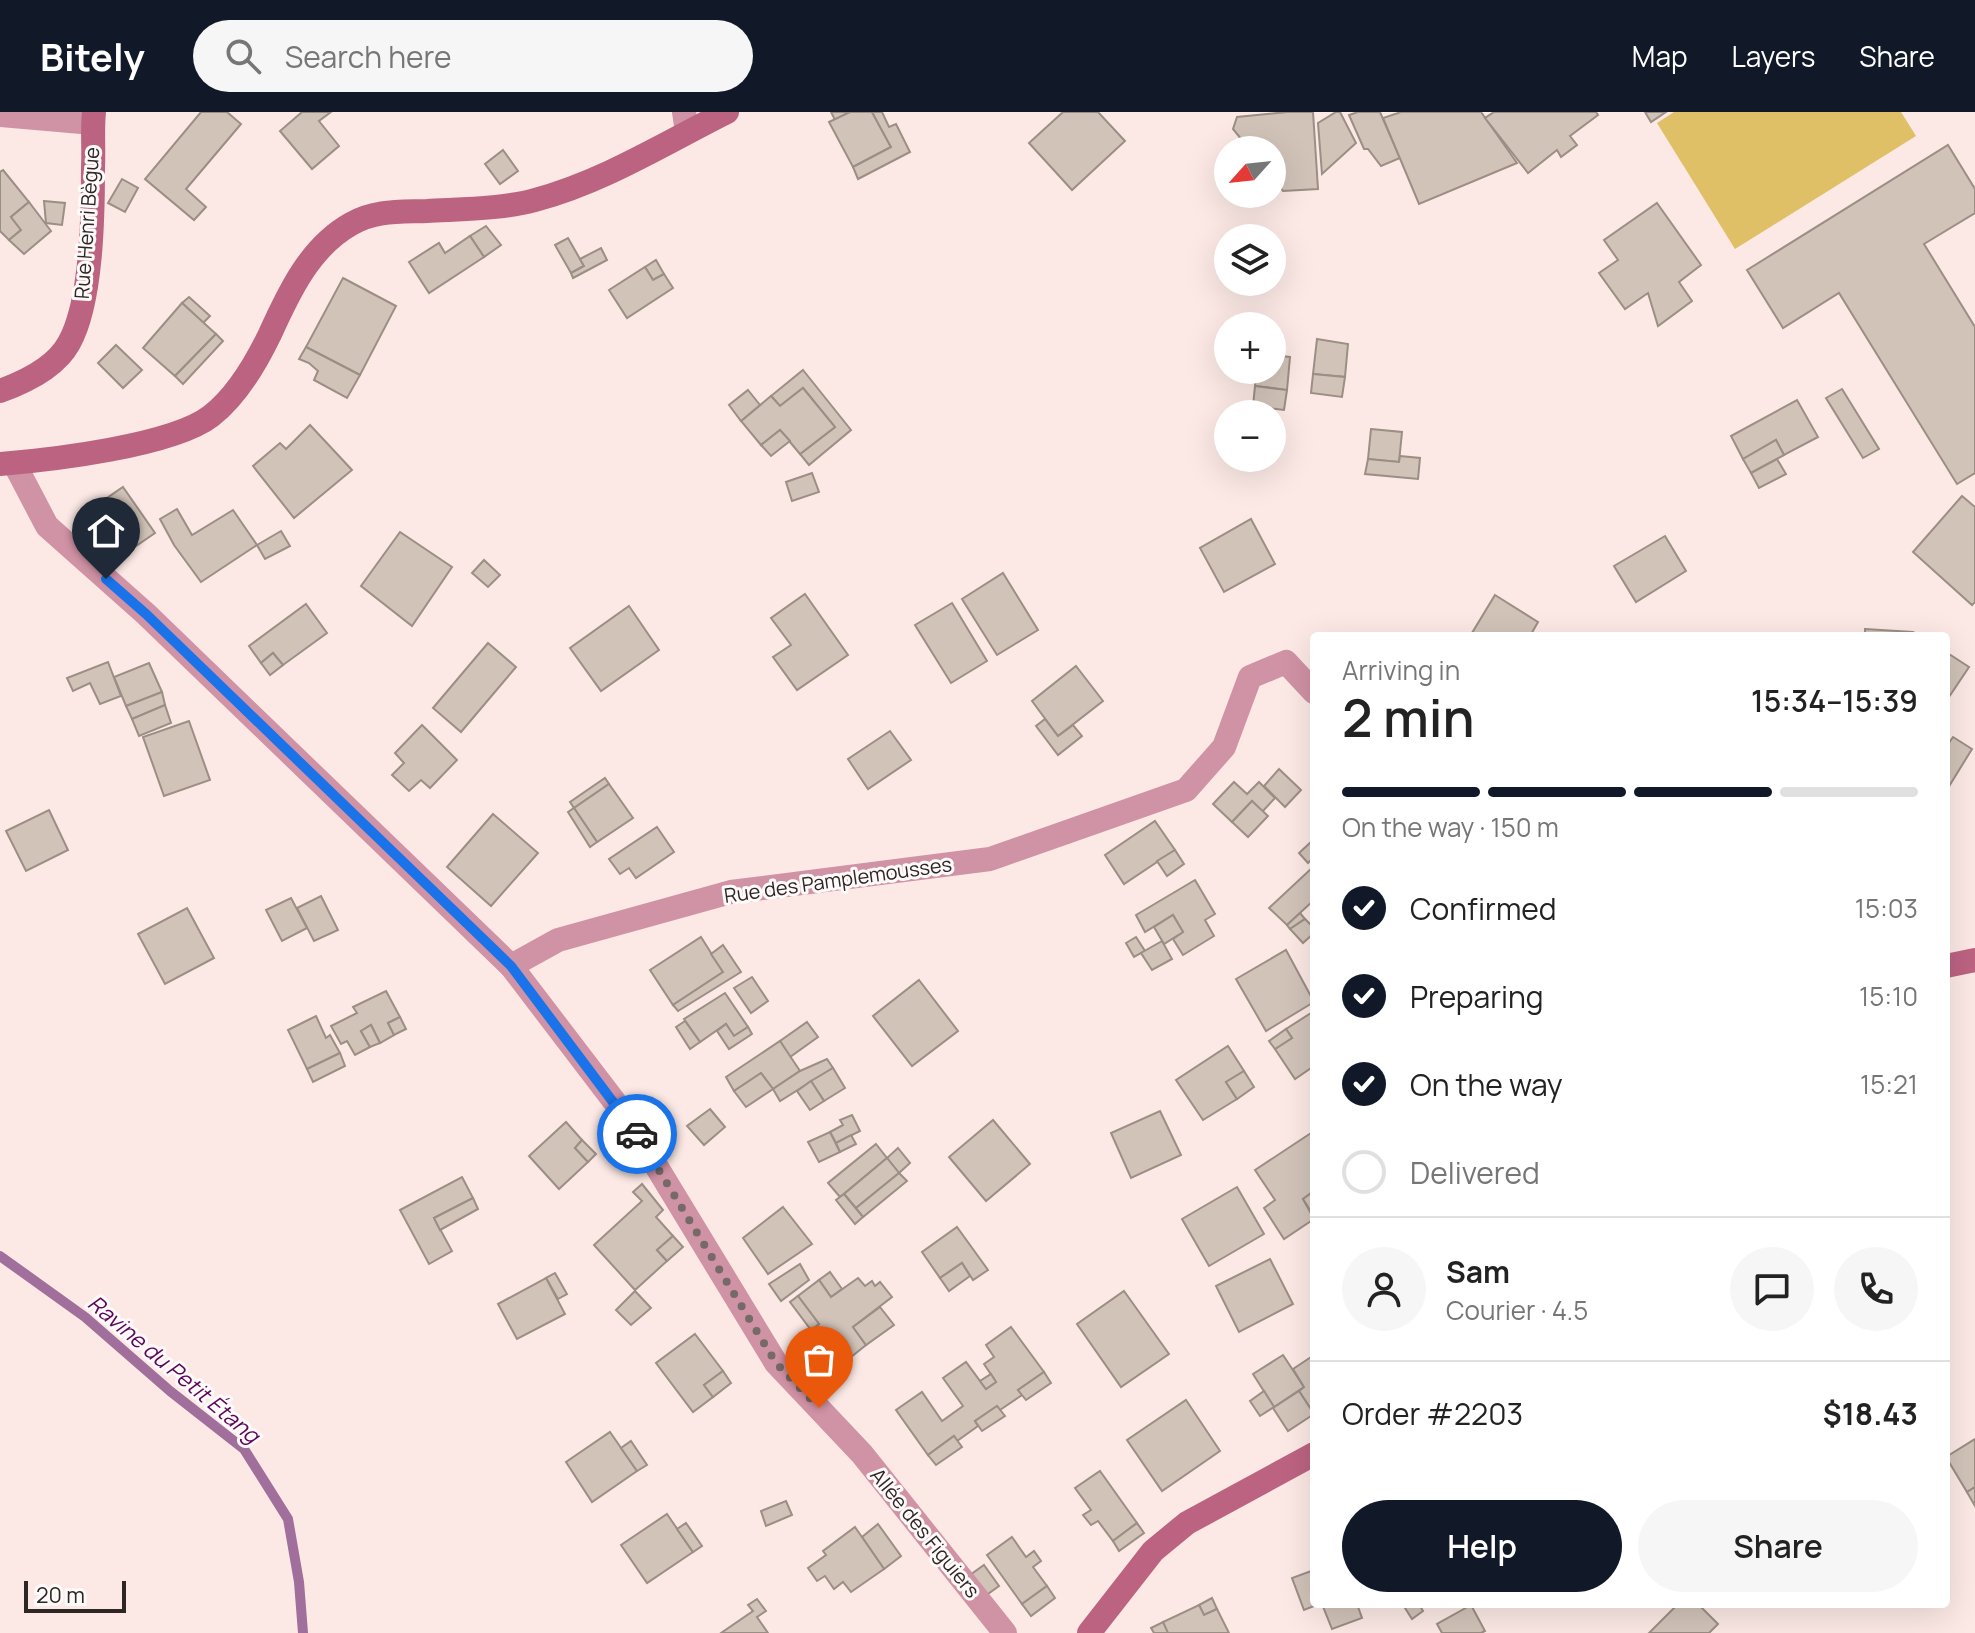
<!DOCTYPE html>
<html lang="en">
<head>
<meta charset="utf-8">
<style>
  :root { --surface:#fff; --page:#f6f6f6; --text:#222; --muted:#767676; --line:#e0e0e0; --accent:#111827 }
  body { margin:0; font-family:Manrope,sans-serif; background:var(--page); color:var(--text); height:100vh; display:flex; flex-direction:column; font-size:30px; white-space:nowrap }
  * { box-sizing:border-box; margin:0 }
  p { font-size:26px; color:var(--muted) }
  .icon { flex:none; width:44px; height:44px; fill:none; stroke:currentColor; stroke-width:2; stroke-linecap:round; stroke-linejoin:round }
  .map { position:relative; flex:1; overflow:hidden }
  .sheet { position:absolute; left:1310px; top:520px; width:640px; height:976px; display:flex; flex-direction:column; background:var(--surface); border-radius:8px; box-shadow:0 8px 32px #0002 }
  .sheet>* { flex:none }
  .needle { width:52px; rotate:243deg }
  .tools { position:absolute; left:1214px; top:24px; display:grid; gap:16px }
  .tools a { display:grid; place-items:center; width:72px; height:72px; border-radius:50%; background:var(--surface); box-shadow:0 8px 32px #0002; font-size:40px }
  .scale { position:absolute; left:24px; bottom:20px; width:102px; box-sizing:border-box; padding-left:8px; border:4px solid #2d2625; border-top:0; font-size:22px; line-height:28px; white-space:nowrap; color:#2d2625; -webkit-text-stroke:6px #fefaf9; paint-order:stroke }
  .pin { position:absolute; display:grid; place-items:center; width:68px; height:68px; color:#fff; margin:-82px -34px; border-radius:50% 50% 50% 0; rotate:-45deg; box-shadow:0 0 8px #0007 }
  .pin .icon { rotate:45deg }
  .courier { position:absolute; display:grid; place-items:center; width:80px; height:80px; margin:-40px; border:6px solid #1a73e8; border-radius:50%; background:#fff; color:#222; box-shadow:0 2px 10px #0007 }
  .summary em { font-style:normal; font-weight:600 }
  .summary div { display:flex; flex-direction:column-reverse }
  .summary { display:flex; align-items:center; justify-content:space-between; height:136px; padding:0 32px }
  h1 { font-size:52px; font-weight:600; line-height:60px }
  .bar { display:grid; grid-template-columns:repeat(4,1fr); gap:12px 8px; align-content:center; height:96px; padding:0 32px }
  .bar i { height:10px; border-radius:6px; background:var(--line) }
  .bar .selected { background:var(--accent) }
  .bar p { grid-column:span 4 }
  .line { display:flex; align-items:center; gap:20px; padding:0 32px; border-top:2px solid var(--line) }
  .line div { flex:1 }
  .round { display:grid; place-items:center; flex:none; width:84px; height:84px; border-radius:42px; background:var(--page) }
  ol { padding:0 32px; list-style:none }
  li { display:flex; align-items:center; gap:24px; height:88px }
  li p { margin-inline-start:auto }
  li .icon { padding:8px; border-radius:50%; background:var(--accent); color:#fff; stroke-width:4 }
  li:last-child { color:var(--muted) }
  li i { width:44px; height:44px; border:4px solid var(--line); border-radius:50% }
  .button { display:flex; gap:16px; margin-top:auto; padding:16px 32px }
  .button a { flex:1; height:92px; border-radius:48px; background:var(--accent); color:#fff; font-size:32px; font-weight:600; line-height:92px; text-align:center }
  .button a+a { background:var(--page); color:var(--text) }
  header { display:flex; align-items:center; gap:48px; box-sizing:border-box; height:112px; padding:0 40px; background:var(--accent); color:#fff }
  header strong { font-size:38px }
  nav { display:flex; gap:44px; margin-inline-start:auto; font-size:28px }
  .search { width:560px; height:72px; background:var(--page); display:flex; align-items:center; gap:20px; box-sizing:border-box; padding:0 28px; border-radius:44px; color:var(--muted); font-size:30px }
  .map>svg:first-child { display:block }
  .green { fill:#dfc067 }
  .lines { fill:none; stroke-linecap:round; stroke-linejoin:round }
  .stream { stroke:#a06f9b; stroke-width:10 }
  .building { fill:#d1c3b8; stroke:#9b8e84; stroke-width:2 }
  .street { stroke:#d092a5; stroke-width:24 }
  .secondary { stroke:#bc6382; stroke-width:24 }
  .done { stroke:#756a68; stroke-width:8; stroke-dasharray:0 14.4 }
  .route { stroke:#1a73e8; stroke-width:10 }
  .labels { text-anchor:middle; stroke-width:6; stroke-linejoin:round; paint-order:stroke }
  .street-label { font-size:20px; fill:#2d2625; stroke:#fefaf9 }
  .water-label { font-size:22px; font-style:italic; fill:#5a065a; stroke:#fefaf9 }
</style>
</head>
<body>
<header>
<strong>Bitely</strong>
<div class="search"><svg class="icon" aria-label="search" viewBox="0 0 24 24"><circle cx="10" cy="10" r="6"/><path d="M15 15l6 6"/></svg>Search here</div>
<nav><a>Map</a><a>Layers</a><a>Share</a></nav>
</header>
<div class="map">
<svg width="1975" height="1521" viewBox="0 0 1975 1521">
  <rect width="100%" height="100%" fill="#fce9e5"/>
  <!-- green -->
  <polygon class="green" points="1674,0 1901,0 1916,24 1735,137 1657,11"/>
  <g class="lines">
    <!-- stream -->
    <polyline class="stream" points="0,1144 85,1205 170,1279 244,1337 288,1407 299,1470 303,1521"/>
  </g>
  <!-- building -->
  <g class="building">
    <polygon points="201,0 227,0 241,12 186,77 206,95 194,108 145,67"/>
    <polygon points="302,0 331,0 319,9 339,34 312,57 280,19"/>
    <polygon points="831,0 850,0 835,8"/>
    <polygon points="850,0 872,0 891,35 853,55 829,10"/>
    <polygon points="872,0 882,0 889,15 896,12 910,40 858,67 853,55 891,35"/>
    <polygon points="1063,0 1098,0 1125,29 1072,78 1029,31"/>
    <polygon points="1287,0 1313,0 1318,77 1283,79 1272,65 1272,38 1250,38 1233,17 1237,5"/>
    <polygon points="1336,0 1340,0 1356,31 1322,62 1318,11"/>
    <polygon points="1358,0 1380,0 1400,46 1381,54 1368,37 1364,37 1349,3"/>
    <polygon points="1401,0 1481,0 1517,51 1419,92 1383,6"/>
    <polygon points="1494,0 1596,0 1598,3 1570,24 1577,33 1561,45 1557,38 1528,61 1485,6"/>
    <polygon points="1645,0 1666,0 1651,10"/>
    <polygon points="1948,33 1975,77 1975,101 1924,132 1975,215 1975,361 1957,372 1839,181 1783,216 1747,158"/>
    <polygon points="503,38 518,59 500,72 485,52"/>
    <polygon points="3,58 29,90 11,105 21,118 9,128 0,119 0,60"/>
    <polygon points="122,67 138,76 125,100 108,91"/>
    <polygon points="44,89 65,91 62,113 46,111"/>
    <polygon points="29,90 51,119 24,142 9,128 21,118 11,105"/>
    <polygon points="1657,91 1701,153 1679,170 1692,189 1658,214 1648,181 1625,197 1599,161 1618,148 1604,128"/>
    <polygon points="486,114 501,133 484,145 470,124"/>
    <polygon points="470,124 484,145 429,181 409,150 439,131 445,141"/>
    <polygon points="568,126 584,154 571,161 555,133"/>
    <polygon points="601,136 607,148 573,166 571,161 584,154 580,147"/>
    <polygon points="656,148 664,162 653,168 645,155"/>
    <polygon points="645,155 653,168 664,162 673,176 627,206 609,178"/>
    <polygon points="343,166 396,194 360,263 306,235"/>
    <polygon points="189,185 210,204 203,211 182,191"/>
    <polygon points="182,191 216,222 175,264 143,236"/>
    <polygon points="216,222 223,229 183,272 175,264"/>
    <polygon points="1317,227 1348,232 1345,265 1313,262"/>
    <polygon points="116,233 142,258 123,276 98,251"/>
    <polygon points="306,235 360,263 347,286 314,268 318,259 309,251 299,247"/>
    <polygon points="1272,243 1290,245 1287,278 1255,274 1257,258 1272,258"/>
    <polygon points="803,258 851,318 809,353 800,342 835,315 803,276 780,294 771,284"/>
    <polygon points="1313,262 1345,265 1342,285 1311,281"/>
    <polygon points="1255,274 1287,278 1284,298 1253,294"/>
    <polygon points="803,276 835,315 800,342 780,318 761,333 741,309 771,284 780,294"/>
    <polygon points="1842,277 1879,337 1863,346 1826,286"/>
    <polygon points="748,278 760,293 741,309 729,293"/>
    <polygon points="1797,288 1818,325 1784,343 1776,328 1743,347 1731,324"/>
    <polygon points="310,313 352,358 294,406 253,354 280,331 286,337"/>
    <polygon points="1371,317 1402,320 1399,350 1368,347"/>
    <polygon points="780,318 790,329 771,344 761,333"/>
    <polygon points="1776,328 1784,343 1751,361 1743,347"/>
    <polygon points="1400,344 1420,346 1418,367 1365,362 1368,347 1399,350"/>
    <polygon points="1777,347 1786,362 1759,376 1751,361"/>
    <polygon points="812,361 819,380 792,389 786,370"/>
    <polygon points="123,375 155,421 120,445 88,399"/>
    <polygon points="1962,384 1975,395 1975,490 1972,493 1913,440"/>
    <polygon points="177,397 192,423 233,398 257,433 201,470 174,433 160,407"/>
    <polygon points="1251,407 1275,452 1224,480 1200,436"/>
    <polygon points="281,419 290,434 265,447 257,433"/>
    <polygon points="400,420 452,455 412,514 361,474"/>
    <polygon points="1665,424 1686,459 1636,490 1614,454"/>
    <polygon points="484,448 500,463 488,475 472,461"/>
    <polygon points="1003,461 1038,518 997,543 962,487"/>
    <polygon points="805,482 848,543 797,578 773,545 791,533 771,506"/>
    <polygon points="1495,483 1538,510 1530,524 1477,524 1472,521"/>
    <polygon points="952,491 987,549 951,571 915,513"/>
    <polygon points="306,492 327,521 283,553 273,541 261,551 249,534"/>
    <polygon points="629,494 659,538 601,579 570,536"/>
    <polygon points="1865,517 1913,520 1920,524 1865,524"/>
    <polygon points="488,531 516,555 461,620 433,596"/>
    <polygon points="1946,540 1969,555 1947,588 1946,587"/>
    <polygon points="273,541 283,553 270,563 261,551"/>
    <polygon points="108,550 121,584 100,592 90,571 73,579 67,566"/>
    <polygon points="149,551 162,580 126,594 114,565"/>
    <polygon points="1076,554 1103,589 1058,624 1032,589"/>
    <polygon points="162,580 165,593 132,607 126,594"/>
    <polygon points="165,593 171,611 139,624 132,607"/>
    <polygon points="1045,607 1058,624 1073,613 1082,624 1058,643 1036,614"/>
    <polygon points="189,609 210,668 164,684 143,625"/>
    <polygon points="422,613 457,648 430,676 421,668 409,679 392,663 404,651 395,641"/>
    <polygon points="890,619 911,648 868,677 848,647"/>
    <polygon points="1953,625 1972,637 1948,676 1946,635"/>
    <polygon points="1279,657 1301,678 1285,695 1264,674"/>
    <polygon points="605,666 609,672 574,696 570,690"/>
    <polygon points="1234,670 1247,682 1259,670 1275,686 1262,700 1252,689 1232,710 1213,692"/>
    <polygon points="609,672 633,706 597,730 574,696"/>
    <polygon points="1252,689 1268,704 1248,725 1232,710"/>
    <polygon points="574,696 597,730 590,735 568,700"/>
    <polygon points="49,698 68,738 26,759 6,719"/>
    <polygon points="493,702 538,741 491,794 447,755"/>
    <polygon points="1155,709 1175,738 1124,772 1105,743"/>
    <polygon points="657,715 674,740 636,766 629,756 620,762 609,747"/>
    <polygon points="1311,730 1314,733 1314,745 1308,751 1299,741"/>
    <polygon points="1175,738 1184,752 1167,764 1157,749"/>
    <polygon points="1314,754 1314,788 1287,813 1269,796"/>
    <polygon points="1195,768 1215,802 1205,808 1214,824 1183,843 1173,827 1183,820 1173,803 1145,820 1136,803"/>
    <polygon points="321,784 338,818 314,829 297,796"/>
    <polygon points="291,786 307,816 282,829 266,798"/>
    <polygon points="187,796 214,846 165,872 138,822"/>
    <polygon points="1300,801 1305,807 1290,817 1287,813"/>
    <polygon points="1173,803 1183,820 1164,832 1154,815"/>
    <polygon points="1305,807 1314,816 1314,821 1303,831 1290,817"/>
    <polygon points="701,825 723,860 673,893 650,858"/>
    <polygon points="1136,825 1145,839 1134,845 1126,831"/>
    <polygon points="1162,829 1172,847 1152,858 1141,841"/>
    <polygon points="723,833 741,860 678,899 673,893 723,860 711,842"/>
    <polygon points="1286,838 1314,890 1266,919 1236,867"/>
    <polygon points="752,865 768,889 751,901 734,876"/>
    <polygon points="919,868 958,919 912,954 873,904"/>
    <polygon points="386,879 400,905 388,911 394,923 380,931 371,913 361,919 370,935 355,943 347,929 341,932 331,914 357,901 353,895"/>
    <polygon points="725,881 748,915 734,924 726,912 700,930 684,907"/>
    <polygon points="1314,899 1314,954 1295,967 1275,937 1292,926 1286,917"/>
    <polygon points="316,904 326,926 330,923 340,941 307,957 288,918"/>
    <polygon points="400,905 406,917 394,923 388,911"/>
    <polygon points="685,909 700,930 690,937 676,915"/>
    <polygon points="807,910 818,925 790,945 780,929"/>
    <polygon points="726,912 734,924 748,915 752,922 729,937 717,919"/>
    <polygon points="371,913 380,931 370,935 361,919"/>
    <polygon points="1286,917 1292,926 1275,937 1269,929"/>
    <polygon points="780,929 800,959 773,977 761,961 734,979 726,965"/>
    <polygon points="1228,934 1244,959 1226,970 1237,987 1203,1008 1176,968"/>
    <polygon points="340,941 345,954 313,970 307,957"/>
    <polygon points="827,947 833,956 780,989 773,977 800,959"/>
    <polygon points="833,956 845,976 824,989 811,969"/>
    <polygon points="1244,959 1254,975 1237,987 1226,970"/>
    <polygon points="761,961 773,977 746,995 734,979"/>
    <polygon points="811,969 824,989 810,998 797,979"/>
    <polygon points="710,997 725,1015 704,1033 687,1014"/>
    <polygon points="1160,999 1181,1043 1131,1066 1111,1021"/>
    <polygon points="852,1003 860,1019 836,1031 830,1020 843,1013 840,1008"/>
    <polygon points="993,1008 1030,1052 986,1089 949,1045"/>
    <polygon points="566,1010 582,1028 575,1036 588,1050 559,1077 529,1044"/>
    <polygon points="1314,1019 1314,1079 1303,1087 1314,1107 1284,1127 1264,1096 1275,1088 1255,1058"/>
    <polygon points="830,1020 840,1040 819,1050 808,1030"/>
    <polygon points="851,1023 856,1032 840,1040 836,1031"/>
    <polygon points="582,1028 596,1042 588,1050 575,1036"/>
    <polygon points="876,1032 887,1046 840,1085 828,1071"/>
    <polygon points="898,1036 910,1051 899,1061 887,1046"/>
    <polygon points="887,1046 899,1061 856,1096 844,1082"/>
    <polygon points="899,1061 907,1069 863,1105 856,1096"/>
    <polygon points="462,1065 473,1086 434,1106 452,1139 429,1152 400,1098"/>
    <polygon points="642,1072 663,1098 656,1105 673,1124 657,1138 667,1149 635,1178 594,1133 642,1089 633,1080"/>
    <polygon points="1237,1075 1264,1122 1209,1154 1182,1107"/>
    <polygon points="1314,1079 1314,1104 1303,1087"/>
    <polygon points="844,1082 863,1105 855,1112 836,1088"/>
    <polygon points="473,1086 478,1097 440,1118 434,1106"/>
    <polygon points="783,1095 812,1132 768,1162 743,1126"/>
    <polygon points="957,1115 988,1158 973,1168 962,1151 940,1166 922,1140"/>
    <polygon points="673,1124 683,1135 667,1149 657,1138"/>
    <polygon points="1270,1147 1293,1192 1239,1220 1216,1174"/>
    <polygon points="962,1151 970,1164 949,1179 940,1166"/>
    <polygon points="800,1152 809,1168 781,1189 769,1172"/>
    <polygon points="830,1160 842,1177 831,1185 819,1168"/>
    <polygon points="555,1161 567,1182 558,1187 546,1166"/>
    <polygon points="546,1166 565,1202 517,1227 498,1192"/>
    <polygon points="858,1166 865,1174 872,1169 875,1174 880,1170 892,1185 853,1215 866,1233 846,1249 832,1229 823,1236 811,1218 819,1212 798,1184 819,1168 831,1185"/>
    <polygon points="635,1179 651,1196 631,1213 616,1198"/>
    <polygon points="1124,1179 1169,1242 1121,1275 1077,1212"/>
    <polygon points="798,1184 819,1212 811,1218 790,1190"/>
    <polygon points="880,1195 894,1213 866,1233 853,1215"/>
    <polygon points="1011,1215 1044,1260 1018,1278 1022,1283 1000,1298 997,1294 975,1309 978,1314 957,1329 954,1324 928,1343 896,1298 922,1280 942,1309 963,1294 943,1266 966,1250 986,1277 996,1270 984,1252 994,1245 986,1233"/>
    <polygon points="695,1222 723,1259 704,1273 713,1285 693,1300 656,1251"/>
    <polygon points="1283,1243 1304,1275 1274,1295 1253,1262"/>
    <polygon points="1314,1243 1314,1302 1299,1279 1304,1275 1293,1257"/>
    <polygon points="825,1247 837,1264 812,1283 799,1267"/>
    <polygon points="723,1259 731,1271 713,1285 704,1273"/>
    <polygon points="1044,1260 1051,1271 1026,1288 1018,1278"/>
    <polygon points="991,1262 996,1270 986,1277 980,1269"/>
    <polygon points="1264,1279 1274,1295 1260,1304 1250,1289"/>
    <polygon points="1299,1279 1314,1302 1288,1319 1273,1296"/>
    <polygon points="1186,1288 1220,1339 1162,1379 1127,1328"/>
    <polygon points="997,1294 1005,1304 982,1319 975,1309"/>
    <polygon points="610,1320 637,1359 592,1390 566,1350"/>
    <polygon points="954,1324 962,1335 936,1353 928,1343"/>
    <polygon points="1975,1327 1975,1375 1967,1380 1946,1345"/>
    <polygon points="631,1329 647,1353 637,1359 621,1336"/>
    <polygon points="1100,1359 1137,1411 1113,1429 1098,1409 1091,1413 1083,1403 1091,1398 1075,1376"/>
    <polygon points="1975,1375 1975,1394 1967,1380"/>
    <polygon points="786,1389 792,1403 766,1414 761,1399"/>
    <polygon points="667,1402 693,1440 647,1471 621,1433"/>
    <polygon points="686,1411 702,1434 693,1440 677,1417"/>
    <polygon points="1137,1411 1144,1421 1119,1439 1113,1429"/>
    <polygon points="878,1412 901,1444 884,1457 862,1425"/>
    <polygon points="855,1415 884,1457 851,1480 843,1470 834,1477 825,1464 817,1469 808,1456 826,1443 823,1439"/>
    <polygon points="1012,1425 1026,1445 1034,1439 1041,1449 1033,1455 1047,1474 1022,1492 987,1443"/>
    <polygon points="984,1453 999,1474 985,1484 970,1463"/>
    <polygon points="1314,1458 1314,1492 1319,1492 1304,1498 1292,1466"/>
    <polygon points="1047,1474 1055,1486 1031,1504 1022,1492"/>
    <polygon points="1212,1486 1217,1497 1204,1503 1199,1493"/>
    <polygon points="757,1487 766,1499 757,1505 768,1521 721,1521 753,1499 748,1493"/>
    <polygon points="1322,1492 1357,1492 1362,1506 1332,1517"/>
    <polygon points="1411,1492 1419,1492 1423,1499 1412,1507 1405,1496"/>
    <polygon points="1678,1492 1698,1492 1718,1512 1709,1521 1649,1521"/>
    <polygon points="1199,1493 1204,1503 1217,1497 1229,1521 1167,1521 1163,1510"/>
    <polygon points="1471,1493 1485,1519 1481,1521 1442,1521 1437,1512"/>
    <polygon points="1163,1510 1168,1521 1154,1521 1151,1516"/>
  </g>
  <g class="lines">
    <!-- street -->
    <g class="street">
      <polyline points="684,0 687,20"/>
      <polyline points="0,3 93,11"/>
      <polyline points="14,351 47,414 146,502 511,854 558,828 731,780 990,747 1186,678 1224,635 1250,565 1286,550 1314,580"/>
      <polyline points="511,854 627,1006 776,1251 862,1342 1005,1521"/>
    </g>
    <!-- secondary -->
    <g class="secondary">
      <path d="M 0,279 C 25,270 56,255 69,231 C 92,190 93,103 93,55 C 94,37 92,18 94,0"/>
      <path d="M 0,352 C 50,348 172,334 211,304 C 237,284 256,251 270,222 C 289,180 310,135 351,112 C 375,98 400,100 427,99 C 460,97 503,97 535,88 C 603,70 665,31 727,0"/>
      <polyline points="1946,854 1975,848"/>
      <polyline points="1089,1521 1153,1439 1187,1411 1314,1342"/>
    </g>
  </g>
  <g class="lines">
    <!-- done -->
    <polyline class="done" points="637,1022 776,1251 819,1296"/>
    <!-- route -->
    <polyline class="route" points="106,467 146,502 511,854 637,1022"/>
  </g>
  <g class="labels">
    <!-- street labels -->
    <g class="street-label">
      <text transform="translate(87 111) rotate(-86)" y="7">Rue Henri Bègue</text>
      <text transform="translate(838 768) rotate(-8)" y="7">Rue des Pamplemousses</text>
      <text transform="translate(925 1421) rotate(51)" y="7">Allée des Figuiers</text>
    </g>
    <!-- water labels -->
    <g class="water-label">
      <text transform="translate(174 1257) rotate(40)" y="8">Ravine du Petit Étang</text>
    </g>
  </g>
</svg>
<div class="tools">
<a><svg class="needle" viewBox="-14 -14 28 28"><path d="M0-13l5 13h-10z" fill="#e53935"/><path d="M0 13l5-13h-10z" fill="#767676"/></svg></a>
<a><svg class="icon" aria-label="layers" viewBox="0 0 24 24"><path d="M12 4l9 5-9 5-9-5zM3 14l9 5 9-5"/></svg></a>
<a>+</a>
<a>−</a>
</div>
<div class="scale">20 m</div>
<div class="pin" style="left:819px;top:1296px;background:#ea580c"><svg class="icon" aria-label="bag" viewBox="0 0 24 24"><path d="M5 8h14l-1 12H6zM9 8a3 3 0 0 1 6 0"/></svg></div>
<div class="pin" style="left:106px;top:467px;background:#1f2937"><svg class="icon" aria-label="home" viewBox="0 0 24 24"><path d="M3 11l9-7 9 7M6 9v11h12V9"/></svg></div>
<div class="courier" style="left:637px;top:1022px"><svg class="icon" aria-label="car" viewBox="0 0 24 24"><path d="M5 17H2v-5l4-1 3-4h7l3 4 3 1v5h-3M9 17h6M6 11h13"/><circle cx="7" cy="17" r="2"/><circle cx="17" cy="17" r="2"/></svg></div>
<section class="sheet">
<div class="summary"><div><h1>2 min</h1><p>Arriving in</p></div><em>15:34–15:39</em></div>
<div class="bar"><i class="selected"></i><i class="selected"></i><i class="selected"></i><i></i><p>On the way · 150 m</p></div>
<ol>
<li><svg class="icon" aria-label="check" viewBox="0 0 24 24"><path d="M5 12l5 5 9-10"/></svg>Confirmed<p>15:03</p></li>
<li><svg class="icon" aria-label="check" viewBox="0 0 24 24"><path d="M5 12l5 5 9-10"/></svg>Preparing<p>15:10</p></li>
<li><svg class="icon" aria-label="check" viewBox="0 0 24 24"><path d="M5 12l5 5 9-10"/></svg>On the way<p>15:21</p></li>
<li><i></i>Delivered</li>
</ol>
<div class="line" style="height:144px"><a class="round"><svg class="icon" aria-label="person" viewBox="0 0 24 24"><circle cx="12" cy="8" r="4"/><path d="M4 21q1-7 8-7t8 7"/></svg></a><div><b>Sam</b><p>Courier · 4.5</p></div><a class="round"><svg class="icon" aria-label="chat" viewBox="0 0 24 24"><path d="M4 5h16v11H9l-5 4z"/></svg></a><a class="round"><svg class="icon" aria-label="phone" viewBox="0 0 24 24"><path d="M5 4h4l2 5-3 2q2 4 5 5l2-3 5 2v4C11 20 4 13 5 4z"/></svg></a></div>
<div class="line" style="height:104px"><div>Order #2203</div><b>$18.43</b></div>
<div class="button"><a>Help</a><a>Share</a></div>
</section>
</div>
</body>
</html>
